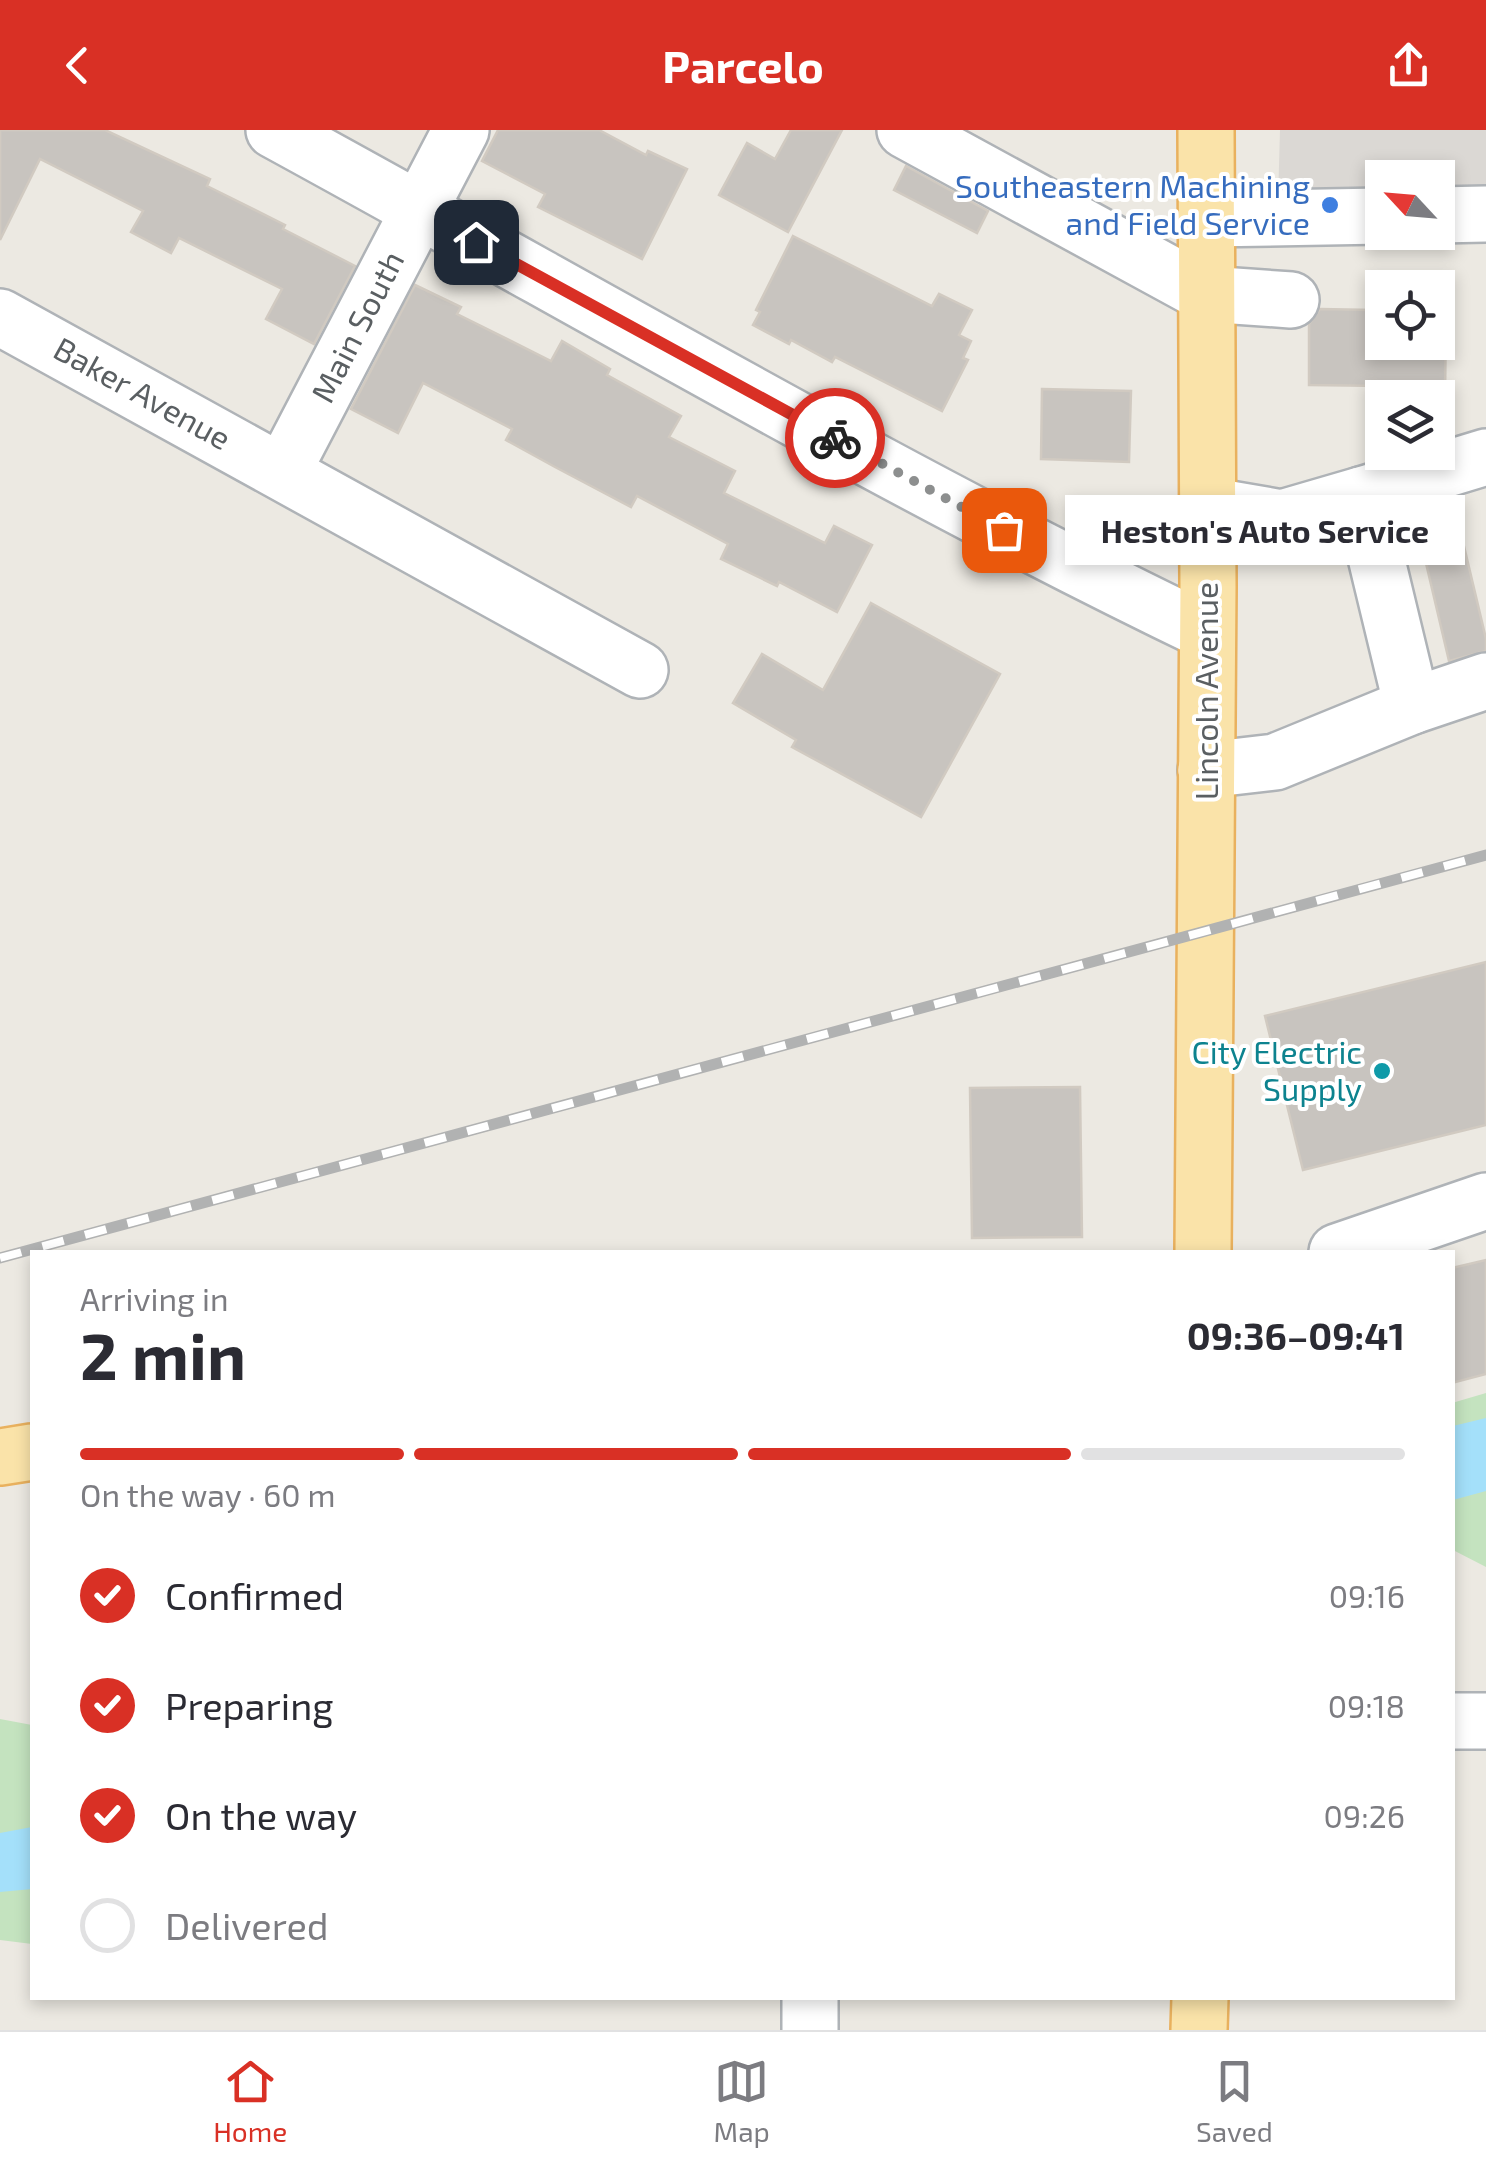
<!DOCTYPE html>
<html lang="en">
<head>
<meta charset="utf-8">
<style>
  :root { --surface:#fff; --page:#f7f7f7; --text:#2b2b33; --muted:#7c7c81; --line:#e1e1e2; --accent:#d93025 }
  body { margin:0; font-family:"Exo 2",sans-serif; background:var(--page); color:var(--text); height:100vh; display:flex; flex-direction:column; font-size:38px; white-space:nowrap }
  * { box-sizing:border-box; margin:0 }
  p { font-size:32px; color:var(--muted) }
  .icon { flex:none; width:55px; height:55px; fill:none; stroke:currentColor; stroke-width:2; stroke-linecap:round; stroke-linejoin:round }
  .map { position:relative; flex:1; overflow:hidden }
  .drawer { position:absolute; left:30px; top:1120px; width:1425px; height:750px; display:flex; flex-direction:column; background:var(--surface); border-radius:0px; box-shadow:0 5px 15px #0003 }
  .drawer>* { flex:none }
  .needle { width:65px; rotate:296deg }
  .buttons { position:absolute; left:1365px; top:30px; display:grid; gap:20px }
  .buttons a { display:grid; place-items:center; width:90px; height:90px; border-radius:0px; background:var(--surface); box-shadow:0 5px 15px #0003; font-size:50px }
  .pin { position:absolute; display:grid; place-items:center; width:85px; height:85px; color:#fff; margin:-42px; border-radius:20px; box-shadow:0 5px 15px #0006 }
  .courier { position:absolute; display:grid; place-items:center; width:100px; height:100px; margin:-50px; border:8px solid #d93025; border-radius:50%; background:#fff; color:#222; box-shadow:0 2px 12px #0007 }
  .bubble { position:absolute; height:70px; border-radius:0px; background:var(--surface); box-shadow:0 5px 15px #0003; font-size:32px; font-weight:700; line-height:70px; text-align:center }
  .head em { font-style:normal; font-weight:700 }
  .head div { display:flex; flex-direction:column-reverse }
  .head { display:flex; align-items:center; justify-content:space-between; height:170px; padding:0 50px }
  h1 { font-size:65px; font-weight:700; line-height:75px }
  .bar { display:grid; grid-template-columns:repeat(4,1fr); gap:15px 10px; align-content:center; height:120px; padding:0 50px }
  .bar i { height:12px; border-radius:8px; background:var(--line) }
  .bar .active { background:var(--accent) }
  .bar p { grid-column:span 4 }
  ol { padding:0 50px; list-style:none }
  li { display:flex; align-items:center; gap:30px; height:110px }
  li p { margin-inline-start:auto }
  li .icon { padding:10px; border-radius:50%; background:var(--accent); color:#fff; stroke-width:4 }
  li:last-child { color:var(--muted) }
  li i { width:55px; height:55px; border:5px solid var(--line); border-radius:50% }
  header { display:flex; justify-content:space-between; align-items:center; height:130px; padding:0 50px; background:var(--accent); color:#fff; font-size:45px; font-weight:700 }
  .tabs { display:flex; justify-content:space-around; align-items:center; height:140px; border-top:2px solid var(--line); background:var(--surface); font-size:28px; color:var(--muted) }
  .tabs a { display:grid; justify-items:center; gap:5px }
  .tabs .active { color:var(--accent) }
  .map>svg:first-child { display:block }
  .industrial { fill:#dbd8d4; fill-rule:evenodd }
  .green { fill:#c4e3bf }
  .water { fill:#a4e0fa }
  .building { fill:#c8c4bf; stroke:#d1cac1; stroke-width:2.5 }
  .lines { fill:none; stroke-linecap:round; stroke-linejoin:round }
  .minor-casing { stroke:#afb3b7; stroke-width:60 }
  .major-casing { stroke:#e9b15e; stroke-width:60 }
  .minor { stroke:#fff; stroke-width:55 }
  .major { stroke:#fae3a9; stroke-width:55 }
  .rail-casing { stroke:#b1b2b2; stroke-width:11 }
  .rail { stroke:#fff; stroke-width:8; stroke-dasharray:22; stroke-linecap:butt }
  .done { stroke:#8d8f8f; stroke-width:10; stroke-dasharray:0 18 }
  .route { stroke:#d93025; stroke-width:12 }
  .shop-dot { fill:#3f7fe0; stroke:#fff; stroke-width:4 }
  .culture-dot { fill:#0f9aa8; stroke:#fff; stroke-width:4 }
  .labels { text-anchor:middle; stroke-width:8; stroke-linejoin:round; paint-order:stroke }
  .shop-label { font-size:32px; fill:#366cbe; stroke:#fff; text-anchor:end }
  .street-label { font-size:32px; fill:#5a5f62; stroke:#fff }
  .culture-label { font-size:32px; fill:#0d838f; stroke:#fff; text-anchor:end }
</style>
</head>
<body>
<header><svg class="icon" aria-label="back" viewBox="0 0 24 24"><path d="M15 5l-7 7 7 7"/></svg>Parcelo<svg class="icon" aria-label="share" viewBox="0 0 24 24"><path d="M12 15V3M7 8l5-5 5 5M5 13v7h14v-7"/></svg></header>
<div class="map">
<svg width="1486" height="1900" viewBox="0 0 1486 1900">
  <rect width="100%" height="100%" fill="#ece9e2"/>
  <!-- industrial -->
  <path class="industrial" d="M 1280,0 L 1486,0 L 1486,106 L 1277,107 ZM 1382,48 L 1438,48 L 1438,102 L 1382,102 Z"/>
  <!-- green -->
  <g class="green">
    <polygon points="1486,1263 1486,1437 1453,1420 1452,1273"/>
    <polygon points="0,1589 32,1595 32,1814 0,1810"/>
  </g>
  <!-- water -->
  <g class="water">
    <polygon points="1486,1288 1486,1361 1453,1370 1453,1296"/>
    <polygon points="32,1697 32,1759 0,1762 0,1703"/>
  </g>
  <!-- building -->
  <g class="building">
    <polygon points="0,0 105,0 210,49 207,56 285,95 283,99 355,136 314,214 266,189 282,159 179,108 171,123 131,102 143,81 40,29 0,110"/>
    <polygon points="498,0 599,0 646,25 648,21 687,39 642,129 538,77 545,64 482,31"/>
    <polygon points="791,0 842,0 788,102 719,65 747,13 775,29"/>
    <polygon points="906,36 988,81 977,103 894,60"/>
    <polygon points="793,106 932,176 939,164 972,180 959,205 971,211 963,228 968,230 942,281 835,227 832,232 791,210 789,214 753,195 760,182 756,180"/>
    <polygon points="415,155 461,177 457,184 551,231 562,211 610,239 607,245 681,286 669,307 735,341 724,363 825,413 834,396 872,415 837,482 779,452 777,456 721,429 728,414 637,366 631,377 555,337 506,310 512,299 423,253 398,303 351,279"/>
    <polygon points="1320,179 1373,180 1373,190 1382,190 1382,212 1438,212 1438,190 1446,190 1445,268 1385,268 1386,256 1309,255 1309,194"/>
    <polygon points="1042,259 1131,261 1129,332 1041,329"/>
    <polygon points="1453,370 1486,509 1486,521 1449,531 1414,382"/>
    <polygon points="871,473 1000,544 921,687 792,617 796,610 733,573 762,524 823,560"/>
    <polygon points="1486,832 1486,995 1303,1040 1265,886"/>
    <polygon points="1080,957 1082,1107 972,1108 970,958"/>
    <polygon points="1486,1130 1486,1244 1452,1253 1452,1138"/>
  </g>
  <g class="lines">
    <defs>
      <g id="minor">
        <path d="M 274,0 C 584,169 889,349 1207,502"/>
        <polyline points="905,0 1206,164 1291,170"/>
        <polyline points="1438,85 1486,84"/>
        <polyline points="1206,89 1382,86"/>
        <polyline points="0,187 640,540"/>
        <polyline points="283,341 461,0"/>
        <polyline points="1361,365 1486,327"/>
        <polyline points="1207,375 1282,388 1361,365 1412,576"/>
        <polyline points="1206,640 1275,632 1412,576 1486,551"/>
        <polyline points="1337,1122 1486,1071"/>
        <polyline points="1452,1591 1486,1591"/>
        <polyline points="810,1900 810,1868"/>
      </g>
      <g id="major">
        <polyline points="1203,1122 1208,457 1206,0"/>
        <polyline points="0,1327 32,1322"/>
        <polyline points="1199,1900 1200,1868"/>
      </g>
    </defs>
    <!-- minor casing -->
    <use href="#minor" class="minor-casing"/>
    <!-- major casing -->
    <use href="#major" class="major-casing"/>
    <!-- minor -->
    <use href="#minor" class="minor"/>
    <!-- major -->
    <use href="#major" class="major"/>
    <defs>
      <polyline id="rail" points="0,1128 1486,725"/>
    </defs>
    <!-- rail casing -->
    <use href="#rail" class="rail-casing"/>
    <!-- rail -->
    <use href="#rail" class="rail"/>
  </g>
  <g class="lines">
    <!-- done -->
    <polyline class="done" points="835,308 1004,400"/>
    <!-- route -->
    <polyline class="route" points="476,112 835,308"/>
  </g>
  <!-- markers -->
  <circle class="shop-dot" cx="1330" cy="75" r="10"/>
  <circle class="culture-dot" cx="1382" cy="941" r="10"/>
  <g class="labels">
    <!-- shop labels -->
    <g class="shop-label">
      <text x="1310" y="68">Southeastern Machining<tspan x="1310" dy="37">and Field Service</tspan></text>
    </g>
    <!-- street labels -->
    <g class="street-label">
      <text transform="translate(358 197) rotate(-63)" y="11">Main South</text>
      <text transform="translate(142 264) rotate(29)" y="11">Baker Avenue</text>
      <text transform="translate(1207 561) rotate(-90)" y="11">Lincoln Avenue</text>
    </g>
    <!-- culture labels -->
    <g class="culture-label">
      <text x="1362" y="934">City Electric<tspan x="1362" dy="37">Supply</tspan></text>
    </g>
  </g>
</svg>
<div class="buttons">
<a><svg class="needle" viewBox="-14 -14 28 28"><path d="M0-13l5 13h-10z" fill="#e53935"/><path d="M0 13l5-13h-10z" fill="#7c7c81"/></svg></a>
<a><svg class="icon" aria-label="locate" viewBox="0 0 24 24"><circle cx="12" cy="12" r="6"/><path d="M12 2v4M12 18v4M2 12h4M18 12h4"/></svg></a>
<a><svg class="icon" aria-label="layers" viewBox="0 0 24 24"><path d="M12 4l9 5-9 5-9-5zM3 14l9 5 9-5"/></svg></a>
</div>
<div class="pin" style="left:1004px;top:400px;background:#ea580c"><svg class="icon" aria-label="bag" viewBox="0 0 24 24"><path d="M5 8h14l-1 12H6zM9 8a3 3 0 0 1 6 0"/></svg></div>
<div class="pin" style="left:476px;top:112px;background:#1f2937"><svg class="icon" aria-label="home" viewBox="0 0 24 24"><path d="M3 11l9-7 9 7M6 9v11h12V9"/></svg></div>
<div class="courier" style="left:835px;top:308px"><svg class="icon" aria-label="bike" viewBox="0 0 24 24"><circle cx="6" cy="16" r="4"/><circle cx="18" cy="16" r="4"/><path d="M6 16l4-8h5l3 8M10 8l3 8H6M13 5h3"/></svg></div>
<div class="bubble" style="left:1065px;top:365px;width:400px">Heston's Auto Service</div>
<section class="drawer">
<div class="head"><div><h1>2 min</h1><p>Arriving in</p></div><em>09:36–09:41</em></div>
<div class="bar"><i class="active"></i><i class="active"></i><i class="active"></i><i></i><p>On the way · 60 m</p></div>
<ol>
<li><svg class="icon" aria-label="check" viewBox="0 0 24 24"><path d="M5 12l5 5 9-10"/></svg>Confirmed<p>09:16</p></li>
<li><svg class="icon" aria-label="check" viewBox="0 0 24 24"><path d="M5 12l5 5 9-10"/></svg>Preparing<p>09:18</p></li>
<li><svg class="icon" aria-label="check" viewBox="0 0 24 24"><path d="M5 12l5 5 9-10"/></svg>On the way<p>09:26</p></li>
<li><i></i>Delivered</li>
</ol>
</section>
</div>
<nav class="tabs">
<a class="active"><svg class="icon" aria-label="home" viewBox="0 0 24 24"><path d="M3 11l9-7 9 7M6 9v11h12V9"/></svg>Home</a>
<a><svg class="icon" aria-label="map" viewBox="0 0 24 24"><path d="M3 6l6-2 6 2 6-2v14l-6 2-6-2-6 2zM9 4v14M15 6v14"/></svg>Map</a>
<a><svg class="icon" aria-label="saved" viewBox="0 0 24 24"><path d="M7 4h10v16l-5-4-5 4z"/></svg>Saved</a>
</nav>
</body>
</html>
